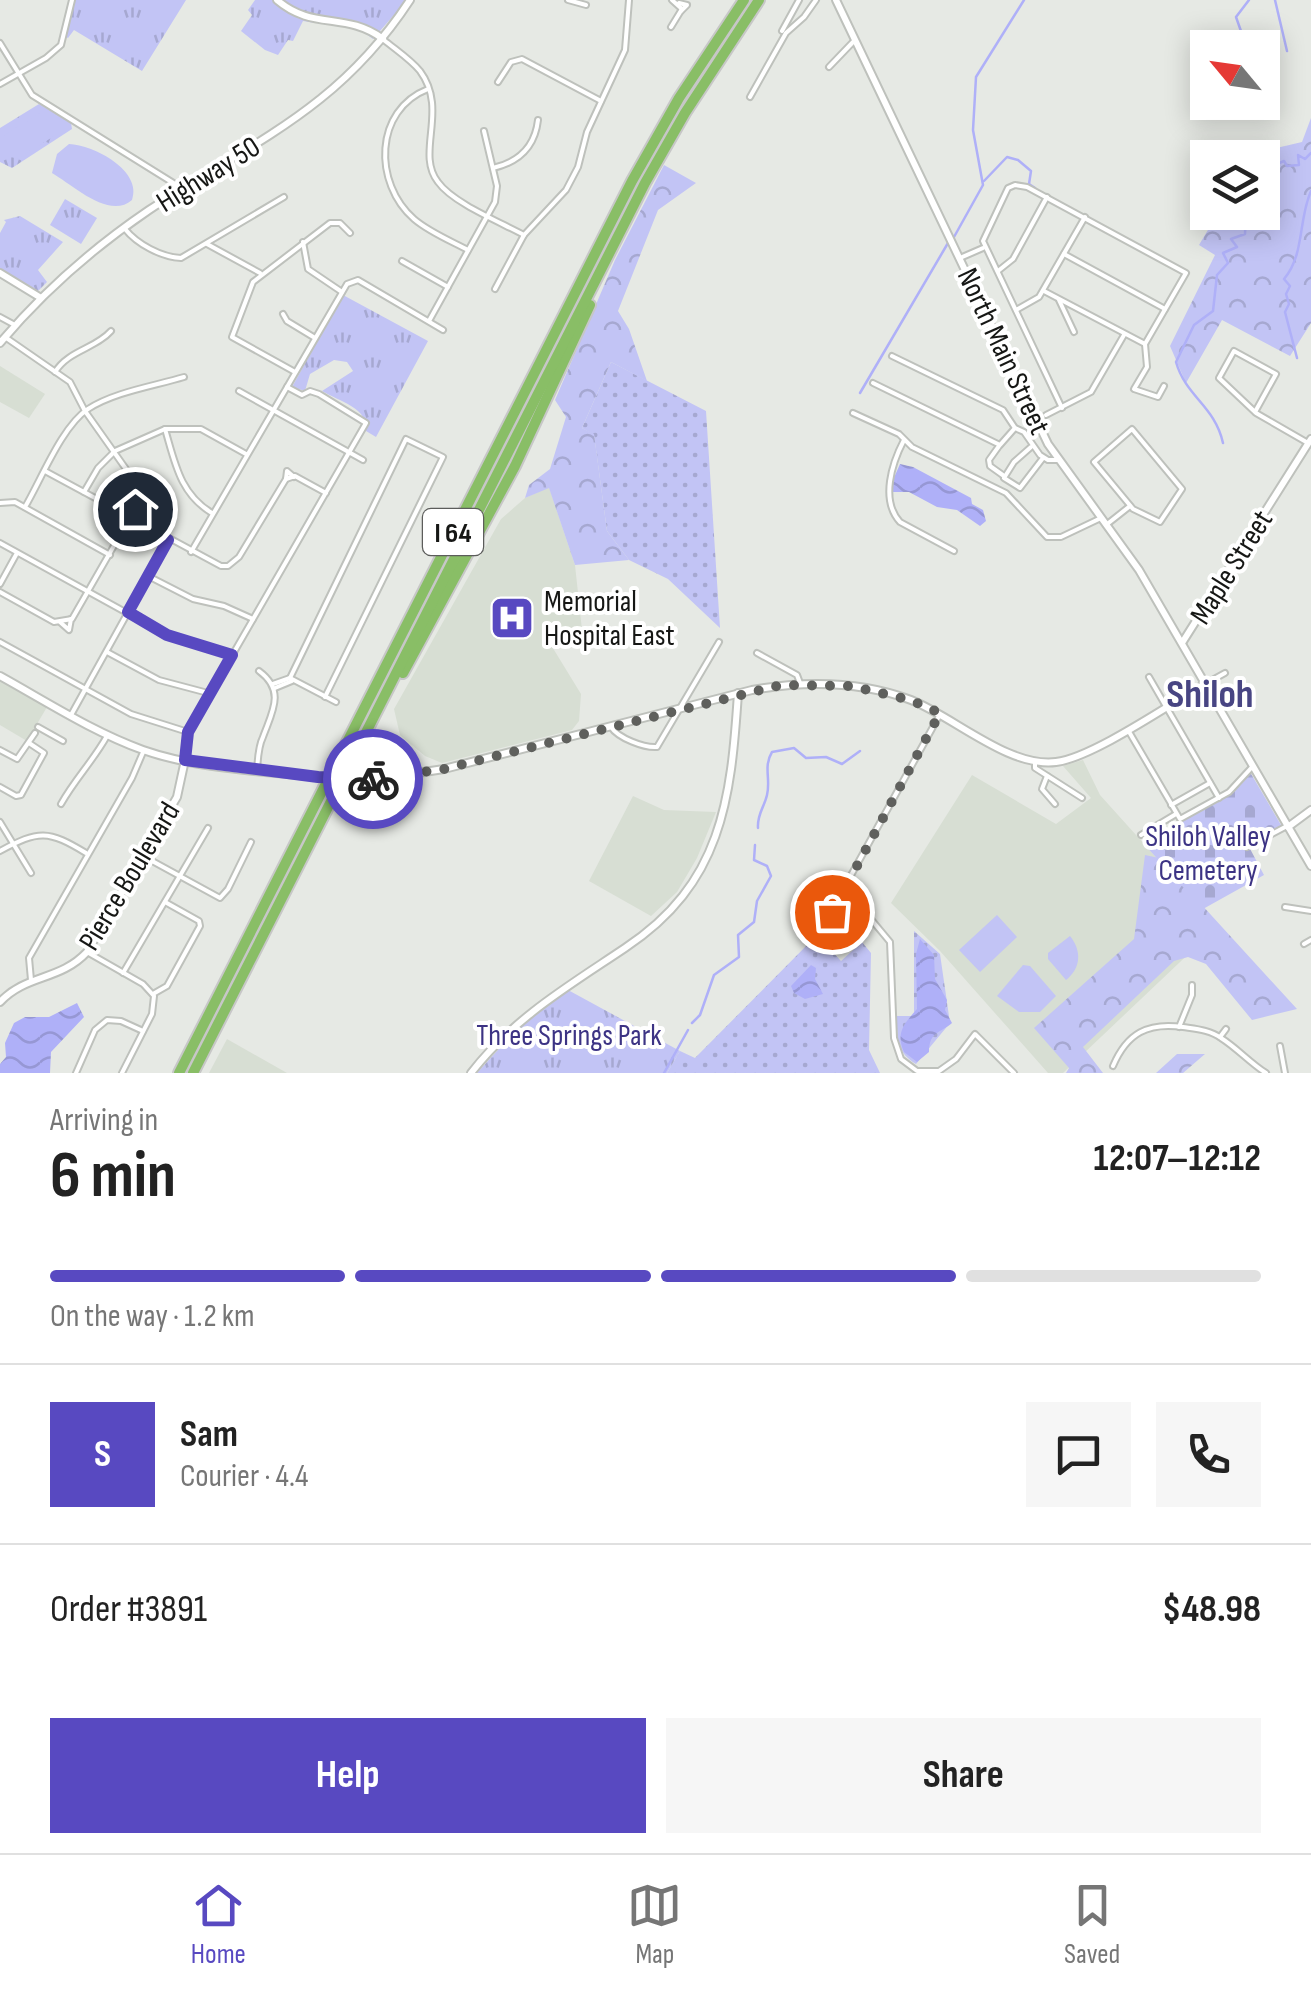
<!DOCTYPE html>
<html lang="en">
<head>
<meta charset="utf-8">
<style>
  :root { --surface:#fff; --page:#f6f6f6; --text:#222; --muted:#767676; --line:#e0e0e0; --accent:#5849c1 }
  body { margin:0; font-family:"Sofia Sans Condensed",sans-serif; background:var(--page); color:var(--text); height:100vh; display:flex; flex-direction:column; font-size:38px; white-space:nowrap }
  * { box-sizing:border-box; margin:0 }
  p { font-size:32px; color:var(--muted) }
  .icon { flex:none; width:55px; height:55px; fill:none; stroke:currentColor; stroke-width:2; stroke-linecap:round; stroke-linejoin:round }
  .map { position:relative; height:1073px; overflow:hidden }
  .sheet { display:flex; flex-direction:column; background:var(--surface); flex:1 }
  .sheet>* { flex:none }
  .needle { width:65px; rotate:299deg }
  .buttons { position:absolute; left:1190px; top:30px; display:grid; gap:20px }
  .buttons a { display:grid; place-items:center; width:90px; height:90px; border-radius:0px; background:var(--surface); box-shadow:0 5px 25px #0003; font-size:50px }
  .pin { position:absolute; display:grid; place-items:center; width:85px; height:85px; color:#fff; margin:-42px; border:5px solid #fff; border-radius:50%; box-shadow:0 2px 10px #0007 }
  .courier { position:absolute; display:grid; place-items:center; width:100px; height:100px; margin:-50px; border:8px solid #5849c1; border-radius:50%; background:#fff; color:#222; box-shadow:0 2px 12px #0007 }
  .headline em { font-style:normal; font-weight:700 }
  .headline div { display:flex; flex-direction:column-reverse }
  .headline { display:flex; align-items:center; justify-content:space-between; height:170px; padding:0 50px }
  h1 { font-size:65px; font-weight:700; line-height:75px }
  .bar { display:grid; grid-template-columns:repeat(4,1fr); gap:15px 10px; align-content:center; height:120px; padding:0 50px }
  .bar i { height:12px; border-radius:8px; background:var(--line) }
  .bar .active { background:var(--accent) }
  .bar p { grid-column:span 4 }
  .line { display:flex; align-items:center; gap:25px; padding:0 50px; border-top:2px solid var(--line) }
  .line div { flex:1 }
  .round { display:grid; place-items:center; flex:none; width:105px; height:105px; border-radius:0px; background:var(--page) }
  .primary-button { display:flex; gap:20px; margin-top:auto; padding:20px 50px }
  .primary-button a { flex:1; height:115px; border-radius:0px; background:var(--accent); color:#fff; font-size:40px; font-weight:700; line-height:115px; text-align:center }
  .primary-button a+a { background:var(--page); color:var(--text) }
  .menu { display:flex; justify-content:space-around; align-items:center; height:140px; border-top:2px solid var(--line); background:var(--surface); font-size:28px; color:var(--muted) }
  .menu a { display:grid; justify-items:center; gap:5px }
  .menu .active { color:var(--accent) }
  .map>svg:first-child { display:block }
  .built { fill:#d7ded3 }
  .grass { fill:url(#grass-dots) }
  .forest { fill:url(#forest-crowns) }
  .cemetery { fill:url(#cemetery-stones) }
  .park { fill:url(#park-tufts) }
  .garden { fill:#c2c4f5 }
  .water { fill:url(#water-waves) }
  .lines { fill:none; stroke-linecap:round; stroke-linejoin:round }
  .stream { stroke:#afb0f8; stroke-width:2.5 }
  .street-casing { stroke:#bec1bc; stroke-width:8 }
  .secondary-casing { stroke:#bec1bc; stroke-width:10 }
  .highway-casing { stroke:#c7c7c7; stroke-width:14 }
  .street { stroke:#fff; stroke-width:4 }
  .secondary { stroke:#fff; stroke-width:6 }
  .highway { stroke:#89be66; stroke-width:10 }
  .secondary-bridge-casing { stroke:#bec1bc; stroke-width:10; stroke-linecap:butt }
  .secondary-bridge { stroke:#fff; stroke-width:6 }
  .done { stroke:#5f605d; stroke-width:10; stroke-dasharray:0 18 }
  .route { stroke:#5849c1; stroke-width:12 }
  .labels { text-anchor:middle; stroke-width:8; stroke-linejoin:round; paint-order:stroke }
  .shield { fill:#fff; stroke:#5c5d5b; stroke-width:2.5 }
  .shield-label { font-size:28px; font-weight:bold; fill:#161715 }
  .street-label { font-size:30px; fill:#161715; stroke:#fff }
  .poi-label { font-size:30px; fill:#161715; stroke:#fff; text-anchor:start }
  .park-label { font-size:30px; fill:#3c3384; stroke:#fff }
  .district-label { font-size:40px; font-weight:bold; fill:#484583; stroke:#fff }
</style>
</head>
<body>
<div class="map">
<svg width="1311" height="1073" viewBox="0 0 1311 1073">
  <defs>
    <pattern id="grass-dots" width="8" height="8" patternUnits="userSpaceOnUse" patternTransform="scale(2.5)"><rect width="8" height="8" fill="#c2c4f5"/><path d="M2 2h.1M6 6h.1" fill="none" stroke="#a6a8d1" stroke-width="1.8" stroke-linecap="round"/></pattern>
    <pattern id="forest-crowns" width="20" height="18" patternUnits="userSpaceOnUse" patternTransform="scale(2.5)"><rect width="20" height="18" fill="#c2c4f5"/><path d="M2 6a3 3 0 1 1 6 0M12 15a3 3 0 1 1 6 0" fill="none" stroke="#a6a8d1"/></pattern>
    <pattern id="cemetery-stones" width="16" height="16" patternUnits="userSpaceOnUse" patternTransform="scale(2.5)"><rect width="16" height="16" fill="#c2c4f5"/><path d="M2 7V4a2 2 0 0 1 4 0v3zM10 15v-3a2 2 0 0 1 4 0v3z" fill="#a6a8d1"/></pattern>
    <pattern id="park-tufts" width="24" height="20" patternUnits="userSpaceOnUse" patternTransform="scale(2.5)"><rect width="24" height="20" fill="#c2c4f5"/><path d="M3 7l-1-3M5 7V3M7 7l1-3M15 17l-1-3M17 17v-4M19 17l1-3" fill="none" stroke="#a6a8d1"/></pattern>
    <pattern id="water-waves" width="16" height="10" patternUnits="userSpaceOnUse" patternTransform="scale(2.5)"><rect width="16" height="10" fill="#afb0f8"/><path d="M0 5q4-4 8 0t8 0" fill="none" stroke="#9697d4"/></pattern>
  </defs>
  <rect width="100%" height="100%" fill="#e6e9e4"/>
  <!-- built -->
  <g class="built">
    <polygon points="0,366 45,394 29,418 0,402"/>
    <polygon points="549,487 575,565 582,630 553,638 551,645 581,694 579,721 572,730 442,763 425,756 400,735 394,709 501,519 525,498"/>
    <polygon points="0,679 47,707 27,741 0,725"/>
    <polygon points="1083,760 1100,795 1218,926 1063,1073 1048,1073 940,951 891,903 972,775 1056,824 1091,798 1063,766"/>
    <polygon points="633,796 664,810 716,812 697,858 677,892 651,916 589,881"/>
    <polygon points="227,1039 287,1073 209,1073"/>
  </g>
  <!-- grass -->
  <g class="grass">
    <polygon points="611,362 706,411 720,628 668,579 629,560 607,531 594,435 582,428"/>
    <path d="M 914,931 L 940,954 L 950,1023 L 916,1064 C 896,1052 897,1038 897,1016 L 914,1016 Z"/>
    <polygon points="817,935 841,961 862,942 871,953 869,1050 880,1073 667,1073 680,1051 695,1058"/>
  </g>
  <!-- forest -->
  <g class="forest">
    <polygon points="1311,118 1311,323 1290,356 1222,320 1186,383 1170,346 1215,255 1199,245 1218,213 1262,212 1262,158 1249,157 1251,154 1302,142"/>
    <polygon points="664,165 696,183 658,210 618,311 629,329 647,381 611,362 582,428 594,434 607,531 629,560 575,565 549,488 525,498 529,485 550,469 566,417 555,400 615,260"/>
    <polygon points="1145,855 1159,858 1297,1009 1252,1020 1206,964 1188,957 1174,961 1083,1047 1103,1073 1066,1073 1069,1068 1034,1028 1134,939"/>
    <polygon points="1177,1054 1205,1054 1183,1073 1156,1073"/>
  </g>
  <!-- cemetery -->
  <polygon class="cemetery" points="1250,772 1281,825 1248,845 1264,875 1203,909 1143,843 1234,792"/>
  <!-- park -->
  <g class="park">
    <polygon points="72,0 186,0 142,71 74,30 68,38 64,36"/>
    <path d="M 255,0 L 407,0 L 373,39 C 352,21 328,26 303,21 L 293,41 L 288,40 L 278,55 L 265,50 L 241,31 L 252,15 L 248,10 Z"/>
    <polygon points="39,104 71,123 72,129 12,168 0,162 0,128"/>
    <polygon points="65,199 97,218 81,244 50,225"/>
    <polygon points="20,216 63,242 38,270 47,282 37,292 0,270 0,233 6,222 4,220"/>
    <path d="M 343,295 L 428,341 L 376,437 L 366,431 C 370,409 339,401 322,391 L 353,371 L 347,362 L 334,360 L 310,374 L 305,391 L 292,387 Z"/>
    <polygon points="568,990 680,1051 667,1073 477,1073 524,1021"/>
  </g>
  <!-- garden -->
  <g class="garden">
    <polygon points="42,112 56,135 15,160 1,137"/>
    <path d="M 69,144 C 94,145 143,171 132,200 C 109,220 73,185 52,173 L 57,154 Z"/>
    <polygon points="997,915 1017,937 980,972 959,950"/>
    <path d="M 1070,936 C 1082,951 1081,968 1066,980 L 1048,959 L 1048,953 Z"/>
    <polygon points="1023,965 1030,966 1056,996 1040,1012 1019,1012 997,996"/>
  </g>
  <!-- water -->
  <g class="water">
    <polygon points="900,464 913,467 971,498 972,504 983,510 986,521 980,526 957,510 937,507 909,492 893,492 893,480"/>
    <path d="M 920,939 L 934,955 L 935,979 L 947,1000 L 945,1010 L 952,1023 C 941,1033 929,1031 929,1052 L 917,1062 L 904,1052 C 895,1032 905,1023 917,1009 L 916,954 Z"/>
    <polygon points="811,965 816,968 815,979 823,994 805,999 794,993 791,986"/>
    <polygon points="77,1003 84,1017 51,1052 50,1073 0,1073 0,1064 6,1057 5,1043 14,1023 25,1017 49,1017"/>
  </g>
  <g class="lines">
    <!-- stream -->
    <g class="stream">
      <polyline points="1275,0 1287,51"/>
      <polyline points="1239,48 1242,34 1236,17 1249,0"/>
      <polyline points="1262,172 1271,161 1277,164 1284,161 1287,166 1299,165 1298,155 1305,159 1311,153"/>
      <polyline points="984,181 1007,157 1018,160 1031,171 1029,184 1035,188"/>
      <polyline points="954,237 983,185 973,130 976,77 1024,0"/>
      <path d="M 1297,358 L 1285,312 L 1289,304 L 1286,294 L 1290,286 L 1284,279 C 1305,254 1298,220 1311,191"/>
      <polyline points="860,393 948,243"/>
      <path d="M 1223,443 C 1215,406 1186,397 1176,362 L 1194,325 L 1213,311 L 1217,275 L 1228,263 L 1223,253 L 1237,247 L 1231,239 L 1245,234 L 1246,213 L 1252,216 L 1253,212"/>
      <path d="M 758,828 C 757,814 764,808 767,795 C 771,779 763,767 772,752 L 794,748 L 806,758 L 826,757 L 842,764 L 860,751"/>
      <polyline points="692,1023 700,1015 714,975 739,957 738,935 754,922 757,901 771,876 767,866 754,860 755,845"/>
      <polyline points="664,1073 688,1030"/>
    </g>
    <defs>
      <g id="street">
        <polyline points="568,0 586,5"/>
        <polyline points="679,3 687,5 681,11"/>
        <polyline points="671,27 682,9 672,0"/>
        <polyline points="782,31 799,0"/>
        <path d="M 384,40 C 396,50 410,59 420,71 C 449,110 415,153 438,182 C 453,203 500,222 524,235"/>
        <polyline points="0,43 32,95 183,189"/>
        <polyline points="829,67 853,42"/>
        <polyline points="498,82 511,62 522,59 601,101"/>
        <polyline points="0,84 46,58 61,45 72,0"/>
        <path d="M 428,89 C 374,110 373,183 414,219 C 429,232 451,241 468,250"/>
        <polyline points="750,97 786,33 804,17 816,0"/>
        <path d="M 493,168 C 519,162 535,146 538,120"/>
        <path d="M 125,229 C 137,244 161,257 181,258 L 284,197"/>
        <polyline points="303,242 308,269 342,292"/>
        <polyline points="207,244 260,273"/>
        <polyline points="1064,254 1165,309"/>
        <polyline points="960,258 983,248"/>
        <polyline points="402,261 448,287"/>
        <polyline points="998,271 1013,259 1047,197"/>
        <polyline points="495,289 524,235 566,190 578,167 587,132 625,50 629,0"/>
        <polyline points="1044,291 1145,344"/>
        <polyline points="1059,300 1074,332"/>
        <polyline points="1016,310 1039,297 1085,217"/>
        <polyline points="283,314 287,321 315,338"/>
        <polyline points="0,317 13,324"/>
        <polyline points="429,321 495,202 497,186 484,131"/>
        <polyline points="1145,344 1147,367 1134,389 1158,397 1164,386"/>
        <polygon points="1234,351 1276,374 1255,412 1219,378"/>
        <polyline points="892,356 1003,410 1015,428 1024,432 1040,455 1048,460 1057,460"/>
        <path d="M 55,372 C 69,350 95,349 111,331"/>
        <polyline points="295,372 232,337 253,282 330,223 340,223 350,233"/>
        <polyline points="873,383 1000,445 1015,428"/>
        <polyline points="239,391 363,460"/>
        <polyline points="1062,408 983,241 1008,188 1015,185 1027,187 1186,273 1145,344"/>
        <polyline points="853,413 899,434 912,447 1006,493 1047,537 1061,537 1101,518"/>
        <polyline points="1256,413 1308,443"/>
        <polyline points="1046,415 1091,392 1124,335"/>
        <path d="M 165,429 C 175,463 180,494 212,513"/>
        <polygon points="1132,429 1182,489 1160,522 1133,509 1094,462"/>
        <path d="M 904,440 C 892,463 880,500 900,522 L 954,551"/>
        <polyline points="999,446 989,460 990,466 1004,476"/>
        <polyline points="1031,447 1014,462 1004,478 1020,488 1043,458"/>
        <polyline points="45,471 221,566 228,566 239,557 286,479 295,476 326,493"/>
        <polyline points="286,479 287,471 294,477"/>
        <polyline points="84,492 98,468 115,451 165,429 201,429 246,454"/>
        <polyline points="0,503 15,502 110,555"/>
        <path d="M 25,507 C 41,480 62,426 88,409 C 114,392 154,386 184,377"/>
        <polyline points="1106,525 1130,506"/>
        <polyline points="0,543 167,635 232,655"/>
        <polyline points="191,552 347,284 358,280 443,330"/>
        <polyline points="148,576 193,599 224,606 253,619"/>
        <polyline points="0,584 17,553"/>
        <polyline points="0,592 54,622 72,619 135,509 138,486 85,411 70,382 5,337"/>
        <polyline points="60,622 69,630 71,619"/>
        <polyline points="0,642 131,714 188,732"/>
        <polyline points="107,652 159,680 208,693"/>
        <polyline points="757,653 797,675 800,683"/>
        <polyline points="1149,677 1219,798"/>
        <polyline points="290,678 336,702"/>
        <polyline points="273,684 290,678 406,439 443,457 325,697"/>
        <polyline points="1205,684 1225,673"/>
        <polyline points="275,688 292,681"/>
        <polyline points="71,715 168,540"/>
        <polyline points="38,727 63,741"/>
        <path d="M 611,727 C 618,738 644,748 657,747 L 719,642"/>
        <polyline points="1128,730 1180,819 1229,792 1253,766"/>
        <polyline points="0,750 17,759 35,733"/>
        <polyline points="185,760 188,732 366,423 319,394 310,391 302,395 287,387"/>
        <polyline points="1035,762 1035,768 1082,798"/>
        <path d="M 257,770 C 258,759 258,747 263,737 C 272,712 286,691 259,671"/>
        <polyline points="1047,776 1042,789 1055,804"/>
        <polyline points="0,787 16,796 21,795 44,753 29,743"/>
        <path d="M 61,804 C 75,779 93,761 107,736"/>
        <polyline points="1171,805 1210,783"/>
        <polyline points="0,822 31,873"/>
        <polyline points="1141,835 1176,814"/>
        <polyline points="1247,847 1287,826"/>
        <path d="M 0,851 C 39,830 48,830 86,853"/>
        <polyline points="143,856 220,898 228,889 251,842"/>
        <polyline points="845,888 890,942 894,1038 901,1059 917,1071 939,1071 956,1059 975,1034 1014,1073"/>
        <polyline points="1285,907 1311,911"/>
        <polyline points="818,935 939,716"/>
        <polyline points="1304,944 1311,940"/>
        <polyline points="87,952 143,984 154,996 152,1014 122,1073"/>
        <polyline points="123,973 208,828"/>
        <polyline points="31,980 29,958 132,778 144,750"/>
        <polyline points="153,994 167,986 200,926 199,921 165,902"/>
        <polyline points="1179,1027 1192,995 1192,985"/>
        <polyline points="1220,1037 1226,1029"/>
        <polyline points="1280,1046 1285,1073"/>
        <path d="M 1113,1066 C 1127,1033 1148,1022 1183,1027 C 1196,1029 1210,1030 1221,1038 C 1237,1048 1250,1063 1266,1073"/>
        <polyline points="76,1073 95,1030 107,1020 121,1021 143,1031"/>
      </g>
      <g id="secondary">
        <path d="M 277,0 C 313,31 345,11 383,39"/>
        <polyline points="836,0 1048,444 1139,570 1311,866"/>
        <polyline points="0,273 41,298"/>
        <path d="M 0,343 C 43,292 93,248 149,210 C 252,142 338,110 410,0"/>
        <polyline points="1182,643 1311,439"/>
        <path d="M 0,676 C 47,702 93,732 143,750 C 197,769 261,771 318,777"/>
        <path d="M 350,779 L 384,778 L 444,769 L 752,690 C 804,681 860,681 911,700 C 954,717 1009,768 1056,762 C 1092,758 1170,704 1205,684"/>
        <polyline points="1288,827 1311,810"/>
        <path d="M 0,1002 C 26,974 60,981 87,952 L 177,797 L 185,760"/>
        <path d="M 471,1073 C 515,1017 567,987 625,948 C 722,884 731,800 738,693"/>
      </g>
      <g id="highway">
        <polyline points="403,673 515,466 590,305"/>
        <polyline points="179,1073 632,181 679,98 744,0"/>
        <polyline points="193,1073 645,183 685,113 759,0"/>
      </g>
    </defs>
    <!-- street casing -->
    <use href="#street" class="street-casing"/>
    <!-- secondary casing -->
    <use href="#secondary" class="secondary-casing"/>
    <!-- highway casing -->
    <use href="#highway" class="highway-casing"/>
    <!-- street -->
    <use href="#street" class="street"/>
    <!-- secondary -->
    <use href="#secondary" class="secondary"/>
    <!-- highway -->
    <use href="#highway" class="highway"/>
    <defs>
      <polyline id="secondary-bridge" points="318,777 350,779"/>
    </defs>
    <!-- secondary-bridge casing -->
    <use href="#secondary-bridge" class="secondary-bridge-casing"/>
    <!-- secondary-bridge -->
    <use href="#secondary-bridge" class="secondary-bridge"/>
  </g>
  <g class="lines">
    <!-- done -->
    <polyline class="done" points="373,779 444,769 781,685 851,686 910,700 940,713 832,912"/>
    <!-- route -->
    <polyline class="route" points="135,509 130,519 168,540 128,612 167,635 232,655 188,732 185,760 318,777 373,779"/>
  </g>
  <!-- icons -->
  <defs>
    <symbol id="hospital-square" viewBox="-11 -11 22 22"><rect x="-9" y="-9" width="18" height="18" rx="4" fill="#5849c1" stroke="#fff"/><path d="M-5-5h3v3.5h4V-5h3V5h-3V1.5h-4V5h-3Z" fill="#fff"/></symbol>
  </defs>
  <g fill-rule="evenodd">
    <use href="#hospital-square" x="487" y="593" width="50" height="50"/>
  </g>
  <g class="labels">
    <!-- shield labels -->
    <rect class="shield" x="423" y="509" width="60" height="46" rx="8"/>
    <g class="shield-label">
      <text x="453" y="542">I 64</text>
    </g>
    <!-- street labels -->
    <g class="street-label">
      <text transform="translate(208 174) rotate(-32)" y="10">Highway 50</text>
      <text transform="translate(1004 351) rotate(65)" y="10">North Main Street</text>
      <text transform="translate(1231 567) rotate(-58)" y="10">Maple Street</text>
      <text transform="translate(129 876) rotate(-59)" y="10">Pierce Boulevard</text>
    </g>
    <!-- poi labels -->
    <g class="poi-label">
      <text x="544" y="611">Memorial<tspan x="544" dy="34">Hospital East</tspan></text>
    </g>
    <!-- park labels -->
    <g class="park-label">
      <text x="1208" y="846">Shiloh Valley<tspan x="1208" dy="34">Cemetery</tspan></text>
      <text x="569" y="1045">Three Springs Park</text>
    </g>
    <!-- district labels -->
    <g class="district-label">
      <text x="1210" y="707">Shiloh</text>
    </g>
  </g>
</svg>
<div class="buttons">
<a><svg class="needle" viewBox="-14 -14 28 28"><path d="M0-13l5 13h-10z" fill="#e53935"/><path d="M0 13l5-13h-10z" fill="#767676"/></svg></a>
<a><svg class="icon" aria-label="layers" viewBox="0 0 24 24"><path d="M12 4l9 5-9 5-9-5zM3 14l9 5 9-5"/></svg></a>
</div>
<div class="pin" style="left:832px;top:912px;background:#ea580c"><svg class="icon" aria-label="bag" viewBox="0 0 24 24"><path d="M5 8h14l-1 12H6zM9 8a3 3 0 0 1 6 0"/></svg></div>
<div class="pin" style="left:135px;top:509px;background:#1f2937"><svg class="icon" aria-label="home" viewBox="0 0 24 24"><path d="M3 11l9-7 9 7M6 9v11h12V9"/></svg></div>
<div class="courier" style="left:373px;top:779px"><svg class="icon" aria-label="bike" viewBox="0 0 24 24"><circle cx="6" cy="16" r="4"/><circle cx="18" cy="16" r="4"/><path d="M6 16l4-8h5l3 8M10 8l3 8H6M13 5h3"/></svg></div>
</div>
<section class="sheet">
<div class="headline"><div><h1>6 min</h1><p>Arriving in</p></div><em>12:07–12:12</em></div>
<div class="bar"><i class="active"></i><i class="active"></i><i class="active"></i><i></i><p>On the way · 1.2 km</p></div>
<div class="line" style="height:180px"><b class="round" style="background:var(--accent);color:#fff">S</b><div><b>Sam</b><p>Courier · 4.4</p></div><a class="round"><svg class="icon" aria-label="chat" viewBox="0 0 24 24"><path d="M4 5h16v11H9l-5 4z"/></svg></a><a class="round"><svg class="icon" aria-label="phone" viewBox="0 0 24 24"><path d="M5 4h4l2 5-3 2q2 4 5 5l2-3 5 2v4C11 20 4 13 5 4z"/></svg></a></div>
<div class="line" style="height:130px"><div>Order #3891</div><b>$48.98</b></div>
<div class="primary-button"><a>Help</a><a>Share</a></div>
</section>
<nav class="menu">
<a class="active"><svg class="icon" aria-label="home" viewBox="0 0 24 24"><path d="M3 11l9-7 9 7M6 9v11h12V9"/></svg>Home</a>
<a><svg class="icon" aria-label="map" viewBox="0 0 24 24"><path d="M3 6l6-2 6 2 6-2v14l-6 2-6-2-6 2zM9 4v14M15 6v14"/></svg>Map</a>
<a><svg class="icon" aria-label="saved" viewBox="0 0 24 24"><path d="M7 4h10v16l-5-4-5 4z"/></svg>Saved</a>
</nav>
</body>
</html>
